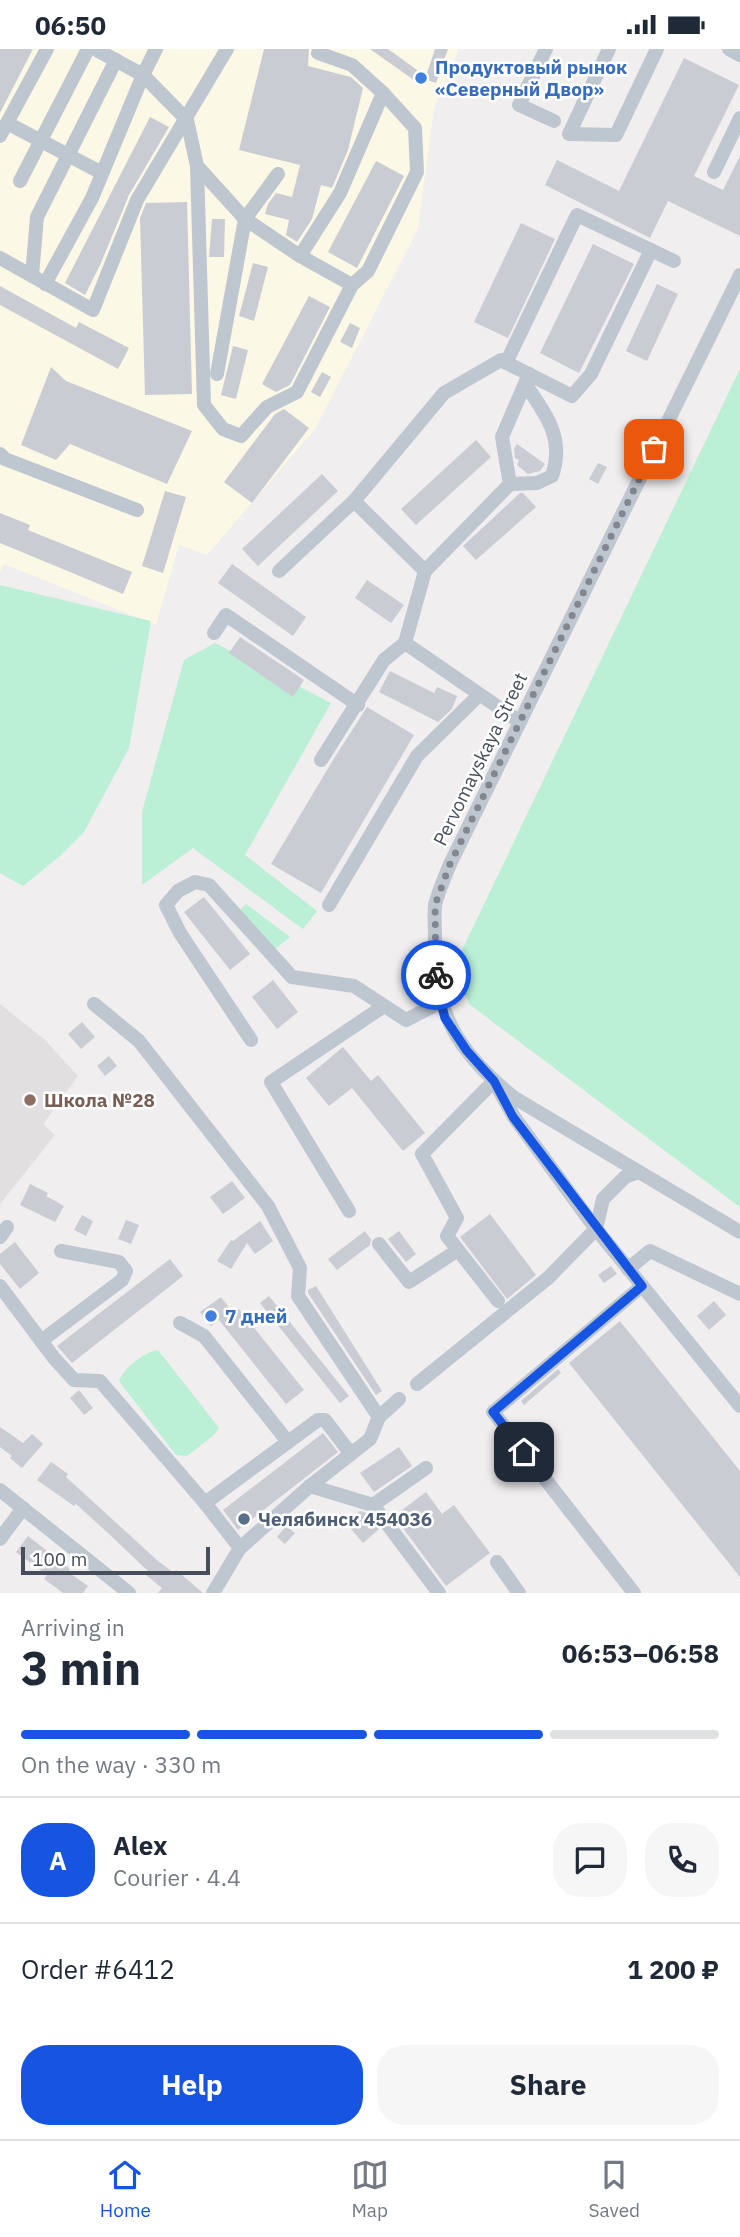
<!DOCTYPE html>
<html lang="en">
<head>
<meta charset="utf-8">
<style>
  :root { --surface:#fff; --page:#f6f6f7; --text:#1f2937; --muted:#747a83; --line:#e0e1e3; --accent:#1655e2 }
  body { margin:0; font-family:"IBM Plex Sans",sans-serif; background:var(--page); color:var(--text); height:100vh; display:flex; flex-direction:column; font-size:26px; white-space:nowrap }
  * { box-sizing:border-box; margin:0 }
  p { font-size:23px; color:var(--muted) }
  .icon { flex:none; width:38px; height:38px; fill:none; stroke:currentColor; stroke-width:2; stroke-linecap:round; stroke-linejoin:round }
  .map { position:relative; height:1544px; overflow:hidden }
  .sheet { display:flex; flex-direction:column; background:var(--surface); flex:1 }
  .sheet>* { flex:none }
  .scale { position:absolute; left:21px; bottom:18px; width:189px; box-sizing:border-box; padding-left:7px; border:4px solid #464e5b; border-top:0; font-size:19px; line-height:24px; white-space:nowrap; color:#464e5b; -webkit-text-stroke:5px #fff; paint-order:stroke }
  .pin { position:absolute; display:grid; place-items:center; width:60px; height:60px; color:#fff; margin:-30px; border-radius:14px; box-shadow:0 4px 10px #0006 }
  .courier { position:absolute; display:grid; place-items:center; width:70px; height:70px; margin:-35px; border:5px solid #1655e2; border-radius:50%; background:#fff; color:#222; box-shadow:0 2px 9px #0007 }
  .headline em { font-style:normal; font-weight:800 }
  .headline div { display:flex; flex-direction:column-reverse }
  .headline { display:flex; align-items:center; justify-content:space-between; height:119px; padding:0 21px }
  h1 { font-size:46px; font-weight:800; line-height:52px }
  .bar { display:grid; grid-template-columns:repeat(4,1fr); gap:10px 7px; align-content:center; height:84px; padding:0 21px }
  .bar i { height:9px; border-radius:5px; background:var(--line) }
  .bar .current { background:var(--accent) }
  .bar p { grid-column:span 4 }
  .line { display:flex; align-items:center; gap:18px; padding:0 21px; border-top:2px solid var(--line) }
  .line div { flex:1 }
  .round { display:grid; place-items:center; flex:none; width:74px; height:74px; border-radius:28px; background:var(--page) }
  .primary-button { display:flex; gap:14px; margin-top:auto; padding:14px 21px }
  .primary-button a { flex:1; height:80px; border-radius:28px; background:var(--accent); color:#fff; font-size:28px; font-weight:800; line-height:80px; text-align:center }
  .primary-button a+a { background:var(--page); color:var(--text) }
  .status { display:flex; justify-content:space-between; align-items:center; height:49px; padding:0 35px; background:var(--surface); direction:ltr }
  .status svg { height:19px; fill:currentColor }
  .tab-bar { display:flex; justify-content:space-around; align-items:center; height:98px; border-top:2px solid var(--line); background:var(--surface); font-size:19px; color:var(--muted) }
  .tab-bar a { display:grid; justify-items:center; gap:4px }
  .tab-bar .current { color:var(--accent) }
  .map>svg:first-child { display:block }
  .commercial { fill:#fcf8e6 }
  .education { fill:#e1dfdf }
  .green { fill:#bbefd6 }
  .building { fill:#caccd3 }
  .lines { fill:none; stroke-linecap:round; stroke-linejoin:round }
  .minor { stroke:#bec6d0; stroke-width:14 }
  .done { stroke:#82868e; stroke-width:7; stroke-dasharray:0 12.6 }
  .route { stroke:#1655e2; stroke-width:9 }
  .shop-dot { fill:#3f7fe0; stroke:#fff; stroke-width:2.5 }
  .education-dot { fill:#8d6e63; stroke:#fff; stroke-width:2.5 }
  .service-dot { fill:#5c6f8a; stroke:#fff; stroke-width:2.5 }
  .labels { text-anchor:middle; stroke-width:5; stroke-linejoin:round; paint-order:stroke }
  .shop-label { font-size:19px; font-weight:bold; fill:#366cbe; stroke:#fff; text-anchor:start }
  .street-label { font-size:19px; fill:#464e5b; stroke:#fff }
  .education-label { font-size:19px; font-weight:bold; fill:#785e54; stroke:#fff; text-anchor:start }
  .service-label { font-size:19px; font-weight:bold; fill:#4e5e75; stroke:#fff; text-anchor:start }
</style>
</head>
<body>
<div class="status"><b>06:50</b><svg viewBox="0 0 49 12"><path d="M0 12V9h3v3zM5 12V6h3v6zM10 12V3h3v9zM15 12V0h3v12zM26 1h20v11H26zM47 4h2v5h-2z"/></svg></div>
<div class="map">
<svg width="740" height="1544" viewBox="0 0 740 1544">
  <rect width="100%" height="100%" fill="#f0eeee"/>
  <!-- commercial -->
  <polygon class="commercial" points="0,0 459,0 434,59 418,180 315,380 207,506 179,496 156,576 4,515 0,523"/>
  <!-- education -->
  <polygon class="education" points="0,955 44,990 78,1027 43,1075 55,1086 0,1155"/>
  <!-- green -->
  <g class="green">
    <polygon points="740,320 740,1158 469,955 454,918"/>
    <polygon points="0,536 151,572 129,699 84,783 61,806 23,837 0,824"/>
    <polygon points="215,594 331,654 245,806 317,862 303,880 193,799 142,836 142,763 184,611"/>
    <polygon points="246,855 290,888 275,900 240,861"/>
    <path d="M 158,1301 L 219,1379 L 213,1387 L 187,1407 L 176,1406 L 119,1332 C 125,1318 144,1303 158,1301 Z"/>
  </g>
  <!-- building -->
  <g class="building">
    <polygon points="0,0 33,0 0,64"/>
    <polygon points="264,0 309,0 308,17 351,28 363,39 348,101 332,139 321,136 312,170 297,193 286,186 289,171 265,165 268,155 276,144 292,148 300,116 239,101"/>
    <polygon points="370,0 388,0 424,26 418,34"/>
    <polygon points="435,0 448,0 436,34 425,30"/>
    <polygon points="684,9 739,36 694,127 723,141 740,107 740,187 668,152 650,189 545,136 557,111 619,142"/>
    <polygon points="150,68 169,78 129,146 101,214 85,246 65,234"/>
    <polygon points="376,112 404,127 357,219 328,203"/>
    <polygon points="187,153 192,345 145,346 140,169 146,154"/>
    <polygon points="212,170 225,170 224,208 209,208"/>
    <polygon points="521,174 555,190 508,289 474,273"/>
    <polygon points="593,195 634,215 579,324 540,304"/>
    <polygon points="253,214 268,218 254,272 239,267"/>
    <polygon points="657,235 678,245 647,312 626,302"/>
    <polygon points="0,237 76,279 79,273 129,299 118,320 0,256"/>
    <polygon points="309,247 330,258 290,336 276,343 262,335"/>
    <polygon points="350,274 360,279 352,299 340,293"/>
    <polygon points="233,297 248,301 236,350 221,346"/>
    <polygon points="51,318 66,332 192,382 167,435 70,395 56,411 21,396"/>
    <polygon points="322,323 331,328 320,348 311,343"/>
    <polygon points="284,360 309,379 252,454 224,433 275,365"/>
    <polygon points="476,391 491,408 416,476 401,460"/>
    <polygon points="517,395 545,415 540,422 528,425 517,416 519,411 515,409 514,400"/>
    <polygon points="598,414 607,418 598,435 589,430"/>
    <polygon points="322,425 338,442 258,517 242,500"/>
    <polygon points="165,442 186,448 163,524 142,517"/>
    <polygon points="520,444 523,444 536,458 476,511 463,497"/>
    <polygon points="0,464 30,476 28,481 132,523 123,545 0,494"/>
    <polygon points="232,515 306,568 293,587 218,534"/>
    <polygon points="367,531 404,556 391,574 355,549"/>
    <polygon points="240,588 304,631 293,648 229,604"/>
    <polygon points="390,622 434,644 437,638 457,647 452,660 438,673 379,643"/>
    <polygon points="367,658 414,686 321,844 271,815 333,711"/>
    <polygon points="204,848 250,905 230,921 184,863"/>
    <polygon points="273,931 298,963 277,980 252,948"/>
    <polygon points="82,973 95,988 81,1000 68,985"/>
    <polygon points="343,998 371,1032 378,1026 425,1084 403,1102 352,1039 329,1057 306,1029"/>
    <polygon points="109,1007 117,1017 105,1027 97,1017"/>
    <polygon points="232,1132 245,1149 223,1165 210,1148"/>
    <polygon points="30,1135 48,1144 46,1147 64,1157 55,1173 20,1156"/>
    <polygon points="490,1165 536,1226 507,1250 460,1188"/>
    <polygon points="82,1166 93,1172 86,1187 74,1181"/>
    <polygon points="126,1171 139,1176 131,1195 118,1190"/>
    <polygon points="260,1172 273,1192 255,1205 247,1194 231,1220 217,1212 231,1191 233,1192"/>
    <polygon points="365,1182 371,1190 370,1196 337,1221 328,1210"/>
    <polygon points="399,1182 416,1205 406,1213 388,1190"/>
    <polygon points="15,1193 39,1224 20,1240 0,1215 0,1205"/>
    <polygon points="170,1210 183,1227 72,1314 57,1297"/>
    <polygon points="611,1217 617,1225 604,1234 598,1226"/>
    <polygon points="316,1237 382,1342 376,1346 308,1244 308,1241"/>
    <polygon points="269,1247 349,1347 340,1354 260,1254"/>
    <polygon points="221,1248 233,1264 239,1260 304,1341 286,1355 219,1271 211,1277 200,1263"/>
    <polygon points="714,1252 726,1266 709,1281 697,1267"/>
    <polygon points="620,1272 740,1422 740,1528 569,1314"/>
    <polygon points="558,1320 561,1324 524,1356 521,1352"/>
    <polygon points="79,1341 93,1359 84,1366 70,1349"/>
    <polygon points="0,1378 23,1394 32,1385 43,1395 22,1419 10,1409 12,1407 0,1398"/>
    <polygon points="323,1384 338,1403 238,1481 223,1461"/>
    <polygon points="399,1398 412,1417 374,1443 360,1424"/>
    <polygon points="51,1413 68,1425 66,1428 158,1512 174,1524 176,1521 203,1544 158,1544 162,1539 146,1526 149,1523 108,1484 76,1455 74,1457 37,1431"/>
    <polygon points="426,1443 442,1465 454,1456 490,1504 446,1537 394,1467"/>
    <polygon points="360,1462 367,1464 379,1480 363,1494 346,1474"/>
    <polygon points="286,1477 295,1484 285,1495 277,1488"/>
    <polygon points="28,1487 70,1520 68,1523 88,1537 83,1544 63,1544 44,1530 47,1526 16,1503"/>
  </g>
  <g class="lines">
    <!-- minor -->
    <g class="minor">
      <polyline points="95,0 143,26 187,71 197,117 245,170 300,207 352,236"/>
      <polyline points="546,0 519,56 554,72"/>
      <polyline points="609,0 569,85 616,86 657,0"/>
      <polyline points="729,0 740,6"/>
      <polyline points="318,4 352,16 383,44"/>
      <polyline points="7,74 102,124"/>
      <polyline points="0,87 47,0"/>
      <polyline points="197,117 204,356 223,380 241,387 267,358 297,343 352,236 368,222 417,123 415,79 383,44 340,144 300,207"/>
      <polyline points="714,123 740,69"/>
      <polyline points="20,132 88,0"/>
      <polyline points="0,209 93,261 137,151 227,0"/>
      <path d="M 740,226 L 450,815 C 445,828 438,843 435,856 C 434,867 435,879 435,889 C 434,964 456,1001 513,1048 L 740,1183"/>
      <polyline points="32,227 37,168 116,11"/>
      <polyline points="45,235 92,149 143,26 156,0"/>
      <polyline points="506,314 577,166 674,212"/>
      <polyline points="217,325 245,170 278,125"/>
      <polyline points="0,405 5,410 137,461"/>
      <path d="M 510,435 L 537,434 L 552,427 C 565,389 546,366 526,336"/>
      <polyline points="279,522 354,452"/>
      <polyline points="425,522 510,435 502,388 529,325"/>
      <polyline points="214,584 226,566 358,656"/>
      <polyline points="520,673 405,594 425,522 354,452 444,344 501,311 572,347 591,325 651,201"/>
      <polyline points="321,711 384,611 405,594"/>
      <polyline points="329,856 417,707 479,646"/>
      <polyline points="94,955 139,992 268,1157 300,1219 298,1247 379,1368 370,1390 310,1437 240,1499"/>
      <polyline points="251,991 180,884 166,856 178,842 195,833 209,836 292,928 354,937 406,971 441,953"/>
      <polyline points="349,1162 271,1033 384,957"/>
      <polyline points="0,1188 7,1178"/>
      <polyline points="379,1195 409,1233 458,1201"/>
      <polyline points="628,1220 650,1202 740,1245"/>
      <polyline points="0,1237 54,1309 74,1331 100,1332 205,1454 240,1499 213,1544"/>
      <polyline points="498,1252 447,1187 457,1169 422,1105 494,1032 514,1068 596,1180 740,1357"/>
      <polyline points="180,1274 204,1287 288,1393"/>
      <polyline points="41,1292 122,1231 126,1222 119,1213 61,1202"/>
      <polyline points="417,1335 548,1229 596,1180 603,1150 625,1128 639,1123"/>
      <polyline points="379,1368 399,1350"/>
      <polyline points="310,1437 373,1456 426,1419"/>
      <polyline points="0,1441 129,1544"/>
      <polyline points="205,1454 318,1371 325,1371 351,1405"/>
      <polyline points="373,1456 439,1544"/>
      <polyline points="0,1490 23,1459"/>
      <polyline points="497,1513 519,1544"/>
      <polyline points="634,1544 493,1363 642,1237"/>
    </g>
  </g>
  <g class="lines">
    <!-- done -->
    <polyline class="done" points="436,926 435,856 450,815 654,400"/>
    <!-- route -->
    <polyline class="route" points="436,926 437,937 445,969 467,1002 494,1032 513,1068 642,1237 493,1363 524,1403"/>
  </g>
  <!-- markers -->
  <g class="shop-dot">
    <circle cx="421" cy="29" r="7"/>
    <circle cx="211" cy="1267" r="7"/>
  </g>
  <circle class="education-dot" cx="30" cy="1051" r="7"/>
  <circle class="service-dot" cx="244" cy="1470" r="7"/>
  <g class="labels">
    <!-- shop labels -->
    <g class="shop-label">
      <text x="435" y="25">Продуктовый рынок<tspan x="435" dy="22">«Северный Двор»</tspan></text>
      <text x="225" y="1274">7 дней</text>
    </g>
    <!-- street labels -->
    <g class="street-label">
      <text transform="translate(480 710) rotate(-64)" y="7">Pervomayskaya Street</text>
    </g>
    <!-- education labels -->
    <g class="education-label">
      <text x="44" y="1058">Школа №28</text>
    </g>
    <!-- service labels -->
    <g class="service-label">
      <text x="258" y="1477">Челябинск 454036</text>
    </g>
  </g>
</svg>
<div class="scale">100 m</div>
<div class="pin" style="left:654px;top:400px;background:#ea580c"><svg class="icon" aria-label="bag" viewBox="0 0 24 24"><path d="M5 8h14l-1 12H6zM9 8a3 3 0 0 1 6 0"/></svg></div>
<div class="pin" style="left:524px;top:1403px;background:#1f2937"><svg class="icon" aria-label="home" viewBox="0 0 24 24"><path d="M3 11l9-7 9 7M6 9v11h12V9"/></svg></div>
<div class="courier" style="left:436px;top:926px"><svg class="icon" aria-label="bike" viewBox="0 0 24 24"><circle cx="6" cy="16" r="4"/><circle cx="18" cy="16" r="4"/><path d="M6 16l4-8h5l3 8M10 8l3 8H6M13 5h3"/></svg></div>
</div>
<section class="sheet">
<div class="headline"><div><h1>3 min</h1><p>Arriving in</p></div><em>06:53–06:58</em></div>
<div class="bar"><i class="current"></i><i class="current"></i><i class="current"></i><i></i><p>On the way · 330 m</p></div>
<div class="line" style="height:126px"><b class="round" style="background:var(--accent);color:#fff">A</b><div><b>Alex</b><p>Courier · 4.4</p></div><a class="round"><svg class="icon" aria-label="chat" viewBox="0 0 24 24"><path d="M4 5h16v11H9l-5 4z"/></svg></a><a class="round"><svg class="icon" aria-label="phone" viewBox="0 0 24 24"><path d="M5 4h4l2 5-3 2q2 4 5 5l2-3 5 2v4C11 20 4 13 5 4z"/></svg></a></div>
<div class="line" style="height:91px"><div>Order #6412</div><b>1 200 ₽</b></div>
<div class="primary-button"><a>Help</a><a>Share</a></div>
</section>
<nav class="tab-bar">
<a class="current"><svg class="icon" aria-label="home" viewBox="0 0 24 24"><path d="M3 11l9-7 9 7M6 9v11h12V9"/></svg>Home</a>
<a><svg class="icon" aria-label="map" viewBox="0 0 24 24"><path d="M3 6l6-2 6 2 6-2v14l-6 2-6-2-6 2zM9 4v14M15 6v14"/></svg>Map</a>
<a><svg class="icon" aria-label="saved" viewBox="0 0 24 24"><path d="M7 4h10v16l-5-4-5 4z"/></svg>Saved</a>
</nav>
</body>
</html>
